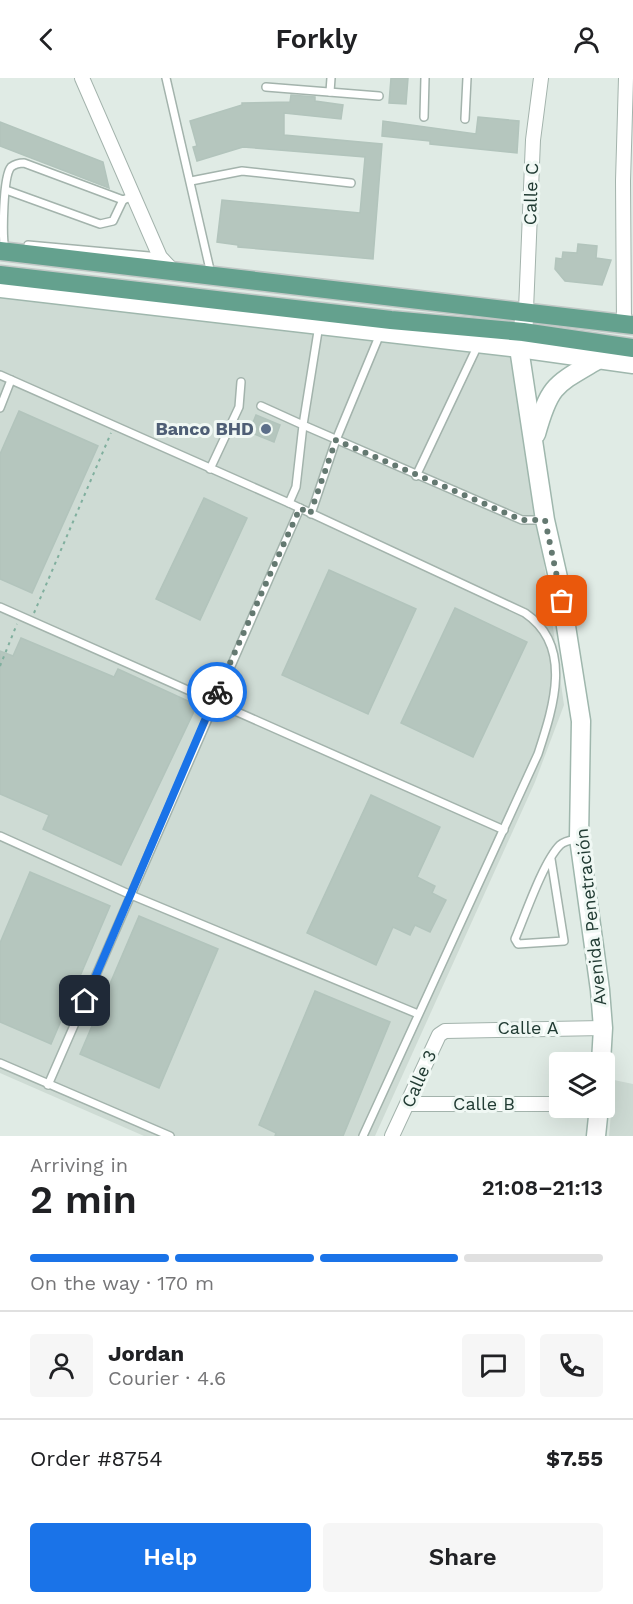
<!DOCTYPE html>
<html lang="en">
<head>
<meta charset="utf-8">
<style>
  :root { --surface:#fff; --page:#f6f6f6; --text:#202124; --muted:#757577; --line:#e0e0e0; --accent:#1a73e8 }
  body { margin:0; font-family:"Work Sans",sans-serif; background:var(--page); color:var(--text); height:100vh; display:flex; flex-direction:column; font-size:22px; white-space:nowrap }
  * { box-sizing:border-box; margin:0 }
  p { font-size:20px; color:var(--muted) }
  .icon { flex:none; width:33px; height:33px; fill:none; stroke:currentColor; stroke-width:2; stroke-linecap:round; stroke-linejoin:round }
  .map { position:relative; height:1058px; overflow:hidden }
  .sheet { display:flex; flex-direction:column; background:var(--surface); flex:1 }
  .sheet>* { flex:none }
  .fabs { position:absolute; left:549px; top:974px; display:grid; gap:12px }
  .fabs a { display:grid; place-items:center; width:66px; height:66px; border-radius:6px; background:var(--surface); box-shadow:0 6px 24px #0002; font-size:30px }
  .pin { position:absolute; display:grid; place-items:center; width:51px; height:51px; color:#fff; margin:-26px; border-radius:12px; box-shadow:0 3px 9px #0006 }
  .courier { position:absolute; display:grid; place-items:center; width:60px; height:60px; margin:-30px; border:4px solid #1a73e8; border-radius:50%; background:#fff; color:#222; box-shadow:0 2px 8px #0007 }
  .head em { font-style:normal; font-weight:600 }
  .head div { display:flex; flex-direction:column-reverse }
  .head { display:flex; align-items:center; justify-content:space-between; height:102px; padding:0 30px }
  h1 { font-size:39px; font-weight:600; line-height:45px }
  .bar { display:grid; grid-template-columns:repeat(4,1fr); gap:9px 6px; align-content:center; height:72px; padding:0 30px }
  .bar i { height:8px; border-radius:4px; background:var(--line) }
  .bar .current { background:var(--accent) }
  .bar p { grid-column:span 4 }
  .line { display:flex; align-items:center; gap:15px; padding:0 30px; border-top:2px solid var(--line) }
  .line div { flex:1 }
  .round { display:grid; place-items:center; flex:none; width:63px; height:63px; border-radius:6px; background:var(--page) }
  .action { display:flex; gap:12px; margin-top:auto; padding:12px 30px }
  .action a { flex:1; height:69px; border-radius:6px; background:var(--accent); color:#fff; font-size:24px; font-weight:600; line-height:69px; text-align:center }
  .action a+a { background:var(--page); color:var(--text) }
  header { display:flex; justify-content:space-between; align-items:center; height:78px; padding:0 30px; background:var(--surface); font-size:27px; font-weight:600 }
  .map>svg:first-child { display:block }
  .built { fill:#cedbd4 }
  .building { fill:#b5c6be; stroke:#b2c4bc; stroke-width:1.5 }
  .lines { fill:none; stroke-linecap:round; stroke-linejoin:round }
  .lane-casing { stroke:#a3b3ac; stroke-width:10 }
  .street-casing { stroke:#a3b3ac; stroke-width:16 }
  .secondary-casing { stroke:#9fb7ad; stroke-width:21 }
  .primary-casing { stroke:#c1c8c6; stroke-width:21 }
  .path { stroke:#80af9e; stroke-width:2; stroke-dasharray:3 4.5; stroke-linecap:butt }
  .lane { stroke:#fff; stroke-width:7 }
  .street { stroke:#fff; stroke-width:14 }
  .secondary { stroke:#fff; stroke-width:18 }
  .primary { stroke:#64a18e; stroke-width:18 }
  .done { stroke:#647971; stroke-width:6; stroke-dasharray:0 10.8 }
  .route { stroke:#1a73e8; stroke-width:8 }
  .service-dot { fill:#5c6f8a; stroke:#f0f8f4; stroke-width:2 }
  .labels { text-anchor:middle; stroke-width:6; stroke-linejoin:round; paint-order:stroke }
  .street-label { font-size:18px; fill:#213b33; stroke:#f0f8f4 }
  .service-label { font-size:18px; font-weight:bold; fill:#4e5e75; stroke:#f0f8f4; text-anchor:end }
</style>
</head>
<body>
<header><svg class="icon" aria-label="back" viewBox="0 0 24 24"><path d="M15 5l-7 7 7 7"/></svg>Forkly<svg class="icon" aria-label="person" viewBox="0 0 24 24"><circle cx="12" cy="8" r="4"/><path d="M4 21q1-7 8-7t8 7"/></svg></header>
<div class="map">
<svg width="633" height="1058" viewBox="0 0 633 1058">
  <rect width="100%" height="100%" fill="#e0ebe5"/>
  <!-- built -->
  <g class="built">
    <polygon points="0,200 512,259 564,627 535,704 375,1058 144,1058 0,995"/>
    <polygon points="614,1002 633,1006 633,1058 609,1058"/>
  </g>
  <!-- building -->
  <g class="building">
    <polygon points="391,0 408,0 406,26 389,25"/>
    <polygon points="291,17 315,19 315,23 343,27 341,41 284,35 284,57 382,66 373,181 238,169 238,167 217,164 222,122 360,135 365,79 243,69 197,83 193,69 197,68 190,43 242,27 242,25 290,24"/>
    <polygon points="478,39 519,43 517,75 430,66 430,63 382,58 383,43 476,56"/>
    <polygon points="0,44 103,84 109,110 0,68"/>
    <polygon points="578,166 597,168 596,180 611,182 602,207 565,203 555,191 556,180 562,181 563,174 577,175"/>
    <polygon points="19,333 98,368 32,515 0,501 0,376"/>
    <polygon points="256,337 280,347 274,364 249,354"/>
    <polygon points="204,420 247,440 200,542 156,521"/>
    <polygon points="329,492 416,531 368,636 282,597"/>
    <polygon points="455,530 527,564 473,679 401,645"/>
    <polygon points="21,560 114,599 118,591 197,627 121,787 43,751 49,737 0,716 0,573 13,578"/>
    <polygon points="371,717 440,749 417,799 435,808 432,815 446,822 430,854 415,847 410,857 393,849 376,887 307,855"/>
    <polygon points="30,794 110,828 51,966 0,944 0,865"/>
    <polygon points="139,838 218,871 159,1010 80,976"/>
    <polygon points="315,913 390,944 343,1058 275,1058 276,1055 259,1047"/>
  </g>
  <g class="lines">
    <defs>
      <g id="lane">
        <polyline points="166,0 211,196"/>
        <polyline points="266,9 379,18"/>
        <polyline points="330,14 331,0"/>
        <polyline points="424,39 425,0"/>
        <polyline points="465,41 467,0"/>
        <polyline points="191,103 242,93 351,105"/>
        <polyline points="6,112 100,146 113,143 123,122"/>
        <polyline points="28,167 160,179"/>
        <path d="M 5,171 C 2,159 3,98 11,89 C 15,86 19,85 24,85 L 123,122 L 133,118"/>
        <polyline points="319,247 303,347 522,442 545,442"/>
        <path d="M 0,297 L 289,425 L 525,535 C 574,568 553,630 538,676 L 363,1058"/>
        <polyline points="261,328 303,347 296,409 289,425"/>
        <polyline points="0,330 11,302"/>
        <polyline points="210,391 239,329 241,304"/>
        <polyline points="416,398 478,267"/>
        <polyline points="311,436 336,362 380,256"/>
        <polyline points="0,529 504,752"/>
        <polyline points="0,758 131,817 418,936"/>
        <path d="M 551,781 L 564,863 L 518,866 L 515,861 C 525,838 543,784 560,767 C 564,763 571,762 577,761"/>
        <polyline points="0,985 170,1058"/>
        <polyline points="48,1007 300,430"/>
      </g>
      <g id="street">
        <polyline points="82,0 160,179 174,194"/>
        <polyline points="526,232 533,62 541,0"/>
        <polyline points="624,246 623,103 626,0"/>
        <polyline points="409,1026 560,1026"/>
        <polyline points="392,1058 439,957 445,953 603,950"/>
      </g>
      <g id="secondary">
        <polyline points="0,210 519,270 633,286"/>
        <polyline points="526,232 519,270 545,442 559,504 581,643 579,760 600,912 603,950 601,984"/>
        <path d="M 536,356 C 550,306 555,307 599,281"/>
        <polyline points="596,1058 599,1029"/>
      </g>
      <g id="primary">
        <polyline points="0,173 633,247"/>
        <polyline points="0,197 391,242 523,254 633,270"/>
      </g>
    </defs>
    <!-- lane casing -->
    <use href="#lane" class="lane-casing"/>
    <!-- street casing -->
    <use href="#street" class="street-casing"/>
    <!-- secondary casing -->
    <use href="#secondary" class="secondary-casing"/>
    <!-- primary casing -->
    <use href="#primary" class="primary-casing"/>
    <!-- path -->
    <g class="path">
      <polyline points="34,535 111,355"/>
      <polyline points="0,588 17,546"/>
    </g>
    <!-- lane -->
    <use href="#lane" class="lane"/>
    <!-- street -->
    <use href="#street" class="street"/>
    <!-- secondary -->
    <use href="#secondary" class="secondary"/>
    <!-- primary -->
    <use href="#primary" class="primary"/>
  </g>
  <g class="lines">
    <!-- done -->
    <polyline class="done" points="217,614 300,430 310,436 336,362 522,442 545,442 562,523"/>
    <!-- route -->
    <polyline class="route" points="85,923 217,614"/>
  </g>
  <!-- markers -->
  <circle class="service-dot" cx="266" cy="351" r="6"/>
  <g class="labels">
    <!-- street labels -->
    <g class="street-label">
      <text transform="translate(531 116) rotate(-88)" y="6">Calle C</text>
      <text transform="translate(591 839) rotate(-96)" y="6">Avenida Penetración</text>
      <text x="528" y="956">Calle A</text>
      <text transform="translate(419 1001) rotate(-66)" y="6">Calle 3</text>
      <text x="484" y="1032">Calle B</text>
    </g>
    <!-- service labels -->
    <g class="service-label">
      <text x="254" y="357">Banco BHD</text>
    </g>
  </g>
</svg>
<div class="fabs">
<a><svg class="icon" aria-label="layers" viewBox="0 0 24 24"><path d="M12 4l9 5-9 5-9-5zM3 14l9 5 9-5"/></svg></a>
</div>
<div class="pin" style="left:562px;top:523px;background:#ea580c"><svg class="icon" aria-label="bag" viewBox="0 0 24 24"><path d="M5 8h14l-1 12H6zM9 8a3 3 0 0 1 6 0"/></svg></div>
<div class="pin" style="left:85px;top:923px;background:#1f2937"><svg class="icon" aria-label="home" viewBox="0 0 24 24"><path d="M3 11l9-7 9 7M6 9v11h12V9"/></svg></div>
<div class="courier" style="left:217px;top:614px"><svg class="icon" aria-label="bike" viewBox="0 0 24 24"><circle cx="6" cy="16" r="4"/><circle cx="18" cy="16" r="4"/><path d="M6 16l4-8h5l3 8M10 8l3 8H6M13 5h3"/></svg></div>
</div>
<section class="sheet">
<div class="head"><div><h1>2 min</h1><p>Arriving in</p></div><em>21:08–21:13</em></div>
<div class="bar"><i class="current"></i><i class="current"></i><i class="current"></i><i></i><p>On the way · 170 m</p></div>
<div class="line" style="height:108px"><a class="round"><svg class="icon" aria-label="person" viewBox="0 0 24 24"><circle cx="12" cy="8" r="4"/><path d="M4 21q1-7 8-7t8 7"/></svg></a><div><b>Jordan</b><p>Courier · 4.6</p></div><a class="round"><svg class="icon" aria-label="chat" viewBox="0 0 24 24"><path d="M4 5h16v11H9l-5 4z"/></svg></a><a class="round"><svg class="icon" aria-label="phone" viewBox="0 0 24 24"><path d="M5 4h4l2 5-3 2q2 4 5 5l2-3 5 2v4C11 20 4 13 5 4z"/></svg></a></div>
<div class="line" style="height:78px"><div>Order #8754</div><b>$7.55</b></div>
<div class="action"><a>Help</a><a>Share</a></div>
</section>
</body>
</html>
